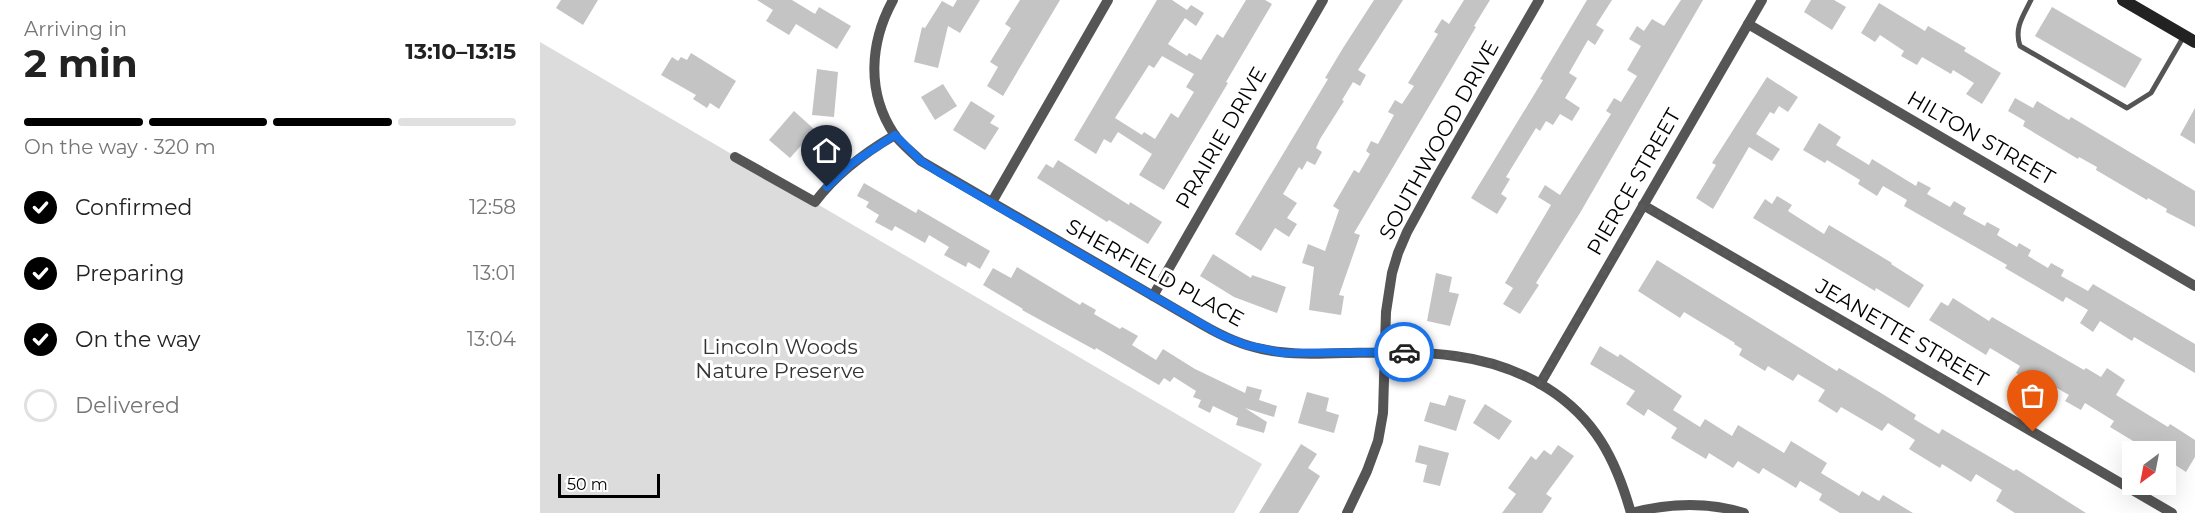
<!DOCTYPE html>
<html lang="en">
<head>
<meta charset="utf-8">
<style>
  :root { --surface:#fff; --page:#f6f6f6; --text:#222; --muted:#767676; --line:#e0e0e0; --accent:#000 }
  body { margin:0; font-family:Montserrat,sans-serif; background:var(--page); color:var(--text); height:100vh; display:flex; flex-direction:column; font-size:22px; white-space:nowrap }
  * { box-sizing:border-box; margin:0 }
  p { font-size:20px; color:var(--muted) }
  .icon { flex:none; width:33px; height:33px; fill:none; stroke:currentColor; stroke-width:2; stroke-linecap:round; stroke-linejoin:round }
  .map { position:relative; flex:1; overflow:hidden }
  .side { display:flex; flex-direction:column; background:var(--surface); width:540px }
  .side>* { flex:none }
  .needle { width:39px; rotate:212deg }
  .controls { position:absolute; left:1582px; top:441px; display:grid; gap:12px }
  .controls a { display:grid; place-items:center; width:54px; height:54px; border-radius:0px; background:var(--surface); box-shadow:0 6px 24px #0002; font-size:30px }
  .scale { position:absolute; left:18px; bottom:15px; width:102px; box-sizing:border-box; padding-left:6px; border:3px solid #000; border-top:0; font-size:16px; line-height:21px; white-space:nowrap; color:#000; -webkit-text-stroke:4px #fff; paint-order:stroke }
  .pin { position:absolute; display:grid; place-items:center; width:51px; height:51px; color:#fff; margin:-62px -26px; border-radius:50% 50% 50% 0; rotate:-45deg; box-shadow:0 0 6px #0007 }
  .pin .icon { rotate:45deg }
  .courier { position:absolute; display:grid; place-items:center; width:60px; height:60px; margin:-30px; border:4px solid #1a73e8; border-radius:50%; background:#fff; color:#222; box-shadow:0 2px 8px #0007 }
  .overview em { font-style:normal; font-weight:700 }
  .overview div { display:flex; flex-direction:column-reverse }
  .overview { display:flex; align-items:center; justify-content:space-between; height:102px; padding:0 24px }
  h1 { font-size:39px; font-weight:700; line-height:45px }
  .bar { display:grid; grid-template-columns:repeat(4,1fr); gap:9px 6px; align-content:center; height:72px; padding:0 24px }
  .bar i { height:8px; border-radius:4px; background:var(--line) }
  .bar .selected { background:var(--accent) }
  .bar p { grid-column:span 4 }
  ol { padding:0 24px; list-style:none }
  li { display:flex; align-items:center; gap:18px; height:66px }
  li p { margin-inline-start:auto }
  li .icon { padding:6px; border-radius:50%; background:var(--accent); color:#fff; stroke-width:4 }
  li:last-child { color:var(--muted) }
  li i { width:33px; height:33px; border:3px solid var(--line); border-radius:50% }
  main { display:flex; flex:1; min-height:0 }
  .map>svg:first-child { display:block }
  .green { fill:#dcdcdc }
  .building { fill:#c4c4c4; fill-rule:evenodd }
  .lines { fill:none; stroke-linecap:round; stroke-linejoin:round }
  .service { stroke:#555; stroke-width:5 }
  .minor { stroke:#555; stroke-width:10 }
  .secondary { stroke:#222; stroke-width:12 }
  .done { stroke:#595959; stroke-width:6; stroke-dasharray:0 10.8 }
  .route { stroke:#1a73e8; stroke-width:8 }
  .labels { text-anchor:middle; stroke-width:6; stroke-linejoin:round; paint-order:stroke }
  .street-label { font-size:21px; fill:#000; stroke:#fff }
  .park-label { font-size:21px; fill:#333; stroke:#fff }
</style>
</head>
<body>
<main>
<section class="side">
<div class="overview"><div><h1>2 min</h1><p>Arriving in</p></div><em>13:10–13:15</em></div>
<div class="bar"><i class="selected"></i><i class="selected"></i><i class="selected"></i><i></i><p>On the way · 320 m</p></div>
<ol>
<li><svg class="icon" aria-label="check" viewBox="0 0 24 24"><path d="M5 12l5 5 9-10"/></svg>Confirmed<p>12:58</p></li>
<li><svg class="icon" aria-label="check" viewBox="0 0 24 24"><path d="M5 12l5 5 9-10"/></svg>Preparing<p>13:01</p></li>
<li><svg class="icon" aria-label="check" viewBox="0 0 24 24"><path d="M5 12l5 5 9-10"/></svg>On the way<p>13:04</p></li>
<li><i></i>Delivered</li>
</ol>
</section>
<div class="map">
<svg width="1655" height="513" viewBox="0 0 1655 513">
  <rect width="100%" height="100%" fill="#fff"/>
  <!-- green -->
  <polygon class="green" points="0,42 722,464 694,513 0,513"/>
  <!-- building -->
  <g class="building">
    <polygon points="21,0 58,0 43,25 16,8"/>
    <polygon points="217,0 252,0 275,14 279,7 311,26 297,49 256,24 249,35 226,21 233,10"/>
    <polygon points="417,0 440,0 420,33 408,26 398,68 374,62 382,27 385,28 402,1 413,7"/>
    <polygon points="480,0 520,0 463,96 447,86 458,67 450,62 471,28 465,24"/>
    <path d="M 617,0 L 632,0 L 647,10 L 651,5 L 664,13 L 656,26 L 645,18 L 628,44 L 647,56 L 649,53 L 661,60 L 677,34 L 683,38 L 706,0 L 725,0 L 732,4 L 686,82 L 688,83 L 624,190 L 599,175 L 612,154 L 578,132 L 571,143 L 564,139 L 556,154 L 534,140 ZM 622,56 L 654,74 L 646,87 L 654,92 L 638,118 L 631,113 L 615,139 L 604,132 L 602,135 L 575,118 L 609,65 L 614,68 Z"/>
    <polygon points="834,0 863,0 818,70 826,75 820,86 813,82 802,100 804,101 780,139 776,148 782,152 775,165 767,161 762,170 759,167 743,194 757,203 747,218 757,224 749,237 735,228 721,251 695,234 788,79 785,78 803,48"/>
    <polygon points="924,0 950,0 934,26 936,27 814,233 820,235 799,295 804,296 801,315 769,310 774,267 762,263 768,244 785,251 799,210 793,206 814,170 819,173 830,154 826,151 831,141 838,144 854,115 848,112 855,100 862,104 874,86 868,83 898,34 894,32 902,19 909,24"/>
    <polygon points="1047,0 1072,0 1056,25 1064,30 1055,45 1048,40 1029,73 1037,78 1025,98 1040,108 1032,121 1020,114 1013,125 1006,121 1000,131 996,128 966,177 970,179 961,194 967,198 957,214 931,198 1003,80 1000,79"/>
    <polygon points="1141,0 1163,0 1040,213 996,283 999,285 980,314 963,304 973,288 965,283 1011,205 998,197 1005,185 1020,195 1071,114 1066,111 1074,98 1081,102 1097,76 1087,70 1101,46 1089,39 1097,26 1104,31 1112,19 1124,26"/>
    <polygon points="1271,0 1294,0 1306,7 1292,30 1264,12"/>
    <polygon points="1339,3 1385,31 1388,26 1426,48 1424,51 1461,73 1442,104 1426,94 1434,83 1413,70 1411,74 1382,57 1377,65 1361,56 1364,51 1340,35 1335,42 1321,33"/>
    <polygon points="1512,7 1602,59 1585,88 1495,36"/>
    <polygon points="151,53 196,81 179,109 170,103 167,108 153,99 156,95 121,75 132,57 138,61 141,57 147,60"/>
    <polygon points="277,69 298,72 294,117 272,115"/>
    <polygon points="1227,77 1258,97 1248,112 1239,106 1234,114 1230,112 1216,134 1240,149 1232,161 1209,147 1173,209 1156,198 1176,165 1172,163"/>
    <polygon points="403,84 417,106 395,120 381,97"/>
    <polygon points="1475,98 1493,108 1497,101 1529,120 1531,117 1655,191 1655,227 1626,212 1627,209 1608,198 1607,200 1556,170 1557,167 1539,157 1538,159 1483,126 1485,121 1468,111"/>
    <polygon points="431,101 455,116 450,123 459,128 445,150 413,130"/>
    <polygon points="1655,108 1655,144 1640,135"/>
    <polygon points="254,111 275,130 250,158 229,140"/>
    <polygon points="1279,123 1301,137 1296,145 1329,165 1332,159 1376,186 1378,181 1391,188 1387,194 1410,207 1414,201 1426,208 1423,214 1445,226 1447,222 1460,229 1457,235 1477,247 1479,243 1491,250 1488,256 1508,268 1511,263 1524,270 1521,276 1548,291 1553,284 1655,344 1655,373 1594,337 1592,341 1560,321 1553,332 1540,323 1548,310 1526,297 1523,302 1465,268 1467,265 1364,206 1367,200 1343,186 1337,196 1318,184 1320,180 1287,160 1285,163 1263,150"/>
    <polygon points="518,160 589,205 590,202 622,222 608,244 569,220 567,222 497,178 506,164 513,168"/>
    <polygon points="324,183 376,213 378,209 450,251 440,269 428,262 426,267 404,255 409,247 389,235 385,243 355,226 352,231 335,222 339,215 326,207 329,202 317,196"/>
    <polygon points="1237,196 1252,205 1248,211 1284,234 1289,225 1352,263 1351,264 1384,285 1369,308 1336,288 1335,291 1213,218 1225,199 1232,204"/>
    <polygon points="673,254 711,278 712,275 746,287 737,313 694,297 660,276"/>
    <polygon points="1117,260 1297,371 1299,368 1341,393 1376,415 1374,419 1399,434 1402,429 1474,471 1476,469 1546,513 1475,513 1456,501 1462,490 1436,474 1431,482 1402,464 1400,468 1369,449 1375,440 1348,423 1342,431 1301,407 1297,413 1278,401 1285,390 1258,374 1253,381 1228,366 1225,371 1199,355 1202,349 1194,344 1195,343 1144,312 1140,318 1098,291"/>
    <polygon points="477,267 540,305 542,302 556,310 554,314 580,329 582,327 598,336 592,345 616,360 623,349 655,369 705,393 707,386 722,390 719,400 737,406 734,417 705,408 727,422 724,433 696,425 698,418 673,406 670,413 658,407 661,400 653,397 656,391 634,377 630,382 624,378 619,385 556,348 555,350 482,310 483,309 443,285 453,268 471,278"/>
    <polygon points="896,273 912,277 909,292 919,294 910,326 887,321"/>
    <polygon points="1413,298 1449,321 1452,317 1544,370 1546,368 1561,377 1567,368 1585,380 1576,395 1628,427 1630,424 1655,440 1655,457 1646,472 1626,459 1626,452 1614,452 1604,446 1603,447 1570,427 1574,421 1545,403 1541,410 1525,401 1529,395 1494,375 1490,381 1476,373 1480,366 1450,348 1446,355 1389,320 1401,302 1408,306"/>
    <polygon points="1060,346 1078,357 1080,354 1142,396 1133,410 1160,427 1165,419 1192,436 1198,425 1244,453 1251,441 1287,463 1281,473 1319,496 1322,491 1339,501 1343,495 1373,513 1300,513 1279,500 1282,494 1260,481 1256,488 1223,468 1219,474 1198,461 1193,468 1169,453 1166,459 1131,438 1137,428 1108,409 1104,416 1086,404 1095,391 1050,364"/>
    <polygon points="767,392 789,398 786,411 799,415 794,433 758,423"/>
    <polygon points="909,395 926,400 916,431 884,421 890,402 905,406"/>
    <polygon points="945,404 972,421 959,440 933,423"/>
    <polygon points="761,444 777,454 768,468 780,476 767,498 758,513 719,513"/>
    <polygon points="879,445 909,453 900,486 883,482 887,465 875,462"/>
    <polygon points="1018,445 1034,456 1006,494 1012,498 1002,513 962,513 976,494 968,488 991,456 996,460 1004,450 1011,455"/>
  </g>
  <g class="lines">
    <!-- service -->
    <path class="service" d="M 1491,0 C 1483,16 1474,28 1480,46 L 1587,108 L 1611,93 L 1644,36"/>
    <!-- minor -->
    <g class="minor">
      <path d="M 353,0 C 330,42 326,92 354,134 C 361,144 372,152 381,161 L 663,325 C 682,336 701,345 722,349 C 749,355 777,354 804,353 C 876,352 943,348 1007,388 C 1055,418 1076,460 1091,513"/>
      <polyline points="1208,24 1655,286"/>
      <path d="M 195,157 L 275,202 C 297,173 324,153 355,135"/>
      <polyline points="452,202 568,0"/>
      <polyline points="1103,205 1632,513"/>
      <polyline points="613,296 783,0"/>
      <polyline points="1000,384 1222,0"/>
      <polyline points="807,513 827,471 838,441 843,413 846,312 852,273 858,253 867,232 896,179 999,0"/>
      <path d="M 1091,513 C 1129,503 1166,501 1204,513"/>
    </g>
    <!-- secondary -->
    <polyline class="secondary" points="1583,0 1655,42"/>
  </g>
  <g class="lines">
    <!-- done -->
    <path class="done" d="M 864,352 C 915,354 954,358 1000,384 L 1103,205 L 1493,432"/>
    <!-- route -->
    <polyline class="route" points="287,187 311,164 355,135 381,161 398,172 681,335 706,345 743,353 864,352"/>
  </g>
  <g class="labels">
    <!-- street labels -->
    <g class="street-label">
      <text transform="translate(681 138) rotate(-60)" y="7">PRAIRIE DRIVE</text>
      <text transform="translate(1441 138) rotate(30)" y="7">HILTON STREET</text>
      <text transform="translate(899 140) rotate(-61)" y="7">SOUTHWOOD DRIVE</text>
      <text transform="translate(1094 182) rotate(-60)" y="7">PIERCE STREET</text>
      <text transform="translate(615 273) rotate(29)" y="7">SHERFIELD PLACE</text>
      <text transform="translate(1362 333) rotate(30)" y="7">JEANETTE STREET</text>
    </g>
    <!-- park labels -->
    <g class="park-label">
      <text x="240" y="354">Lincoln Woods<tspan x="240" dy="24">Nature Preserve</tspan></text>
    </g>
  </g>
</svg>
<div class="controls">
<a><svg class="needle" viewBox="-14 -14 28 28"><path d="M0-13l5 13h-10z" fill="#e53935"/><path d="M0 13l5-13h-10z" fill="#767676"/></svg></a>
</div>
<div class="scale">50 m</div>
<div class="pin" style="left:1493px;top:432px;background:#ea580c"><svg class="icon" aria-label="bag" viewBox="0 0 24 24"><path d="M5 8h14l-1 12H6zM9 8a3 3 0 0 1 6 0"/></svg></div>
<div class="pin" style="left:287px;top:187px;background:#1f2937"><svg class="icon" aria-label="home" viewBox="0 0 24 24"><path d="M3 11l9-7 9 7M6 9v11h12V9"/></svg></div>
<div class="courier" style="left:864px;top:352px"><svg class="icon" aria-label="car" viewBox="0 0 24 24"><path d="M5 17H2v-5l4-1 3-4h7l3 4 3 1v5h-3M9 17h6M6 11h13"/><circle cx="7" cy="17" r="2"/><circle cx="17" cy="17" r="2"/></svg></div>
</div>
</main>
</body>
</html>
